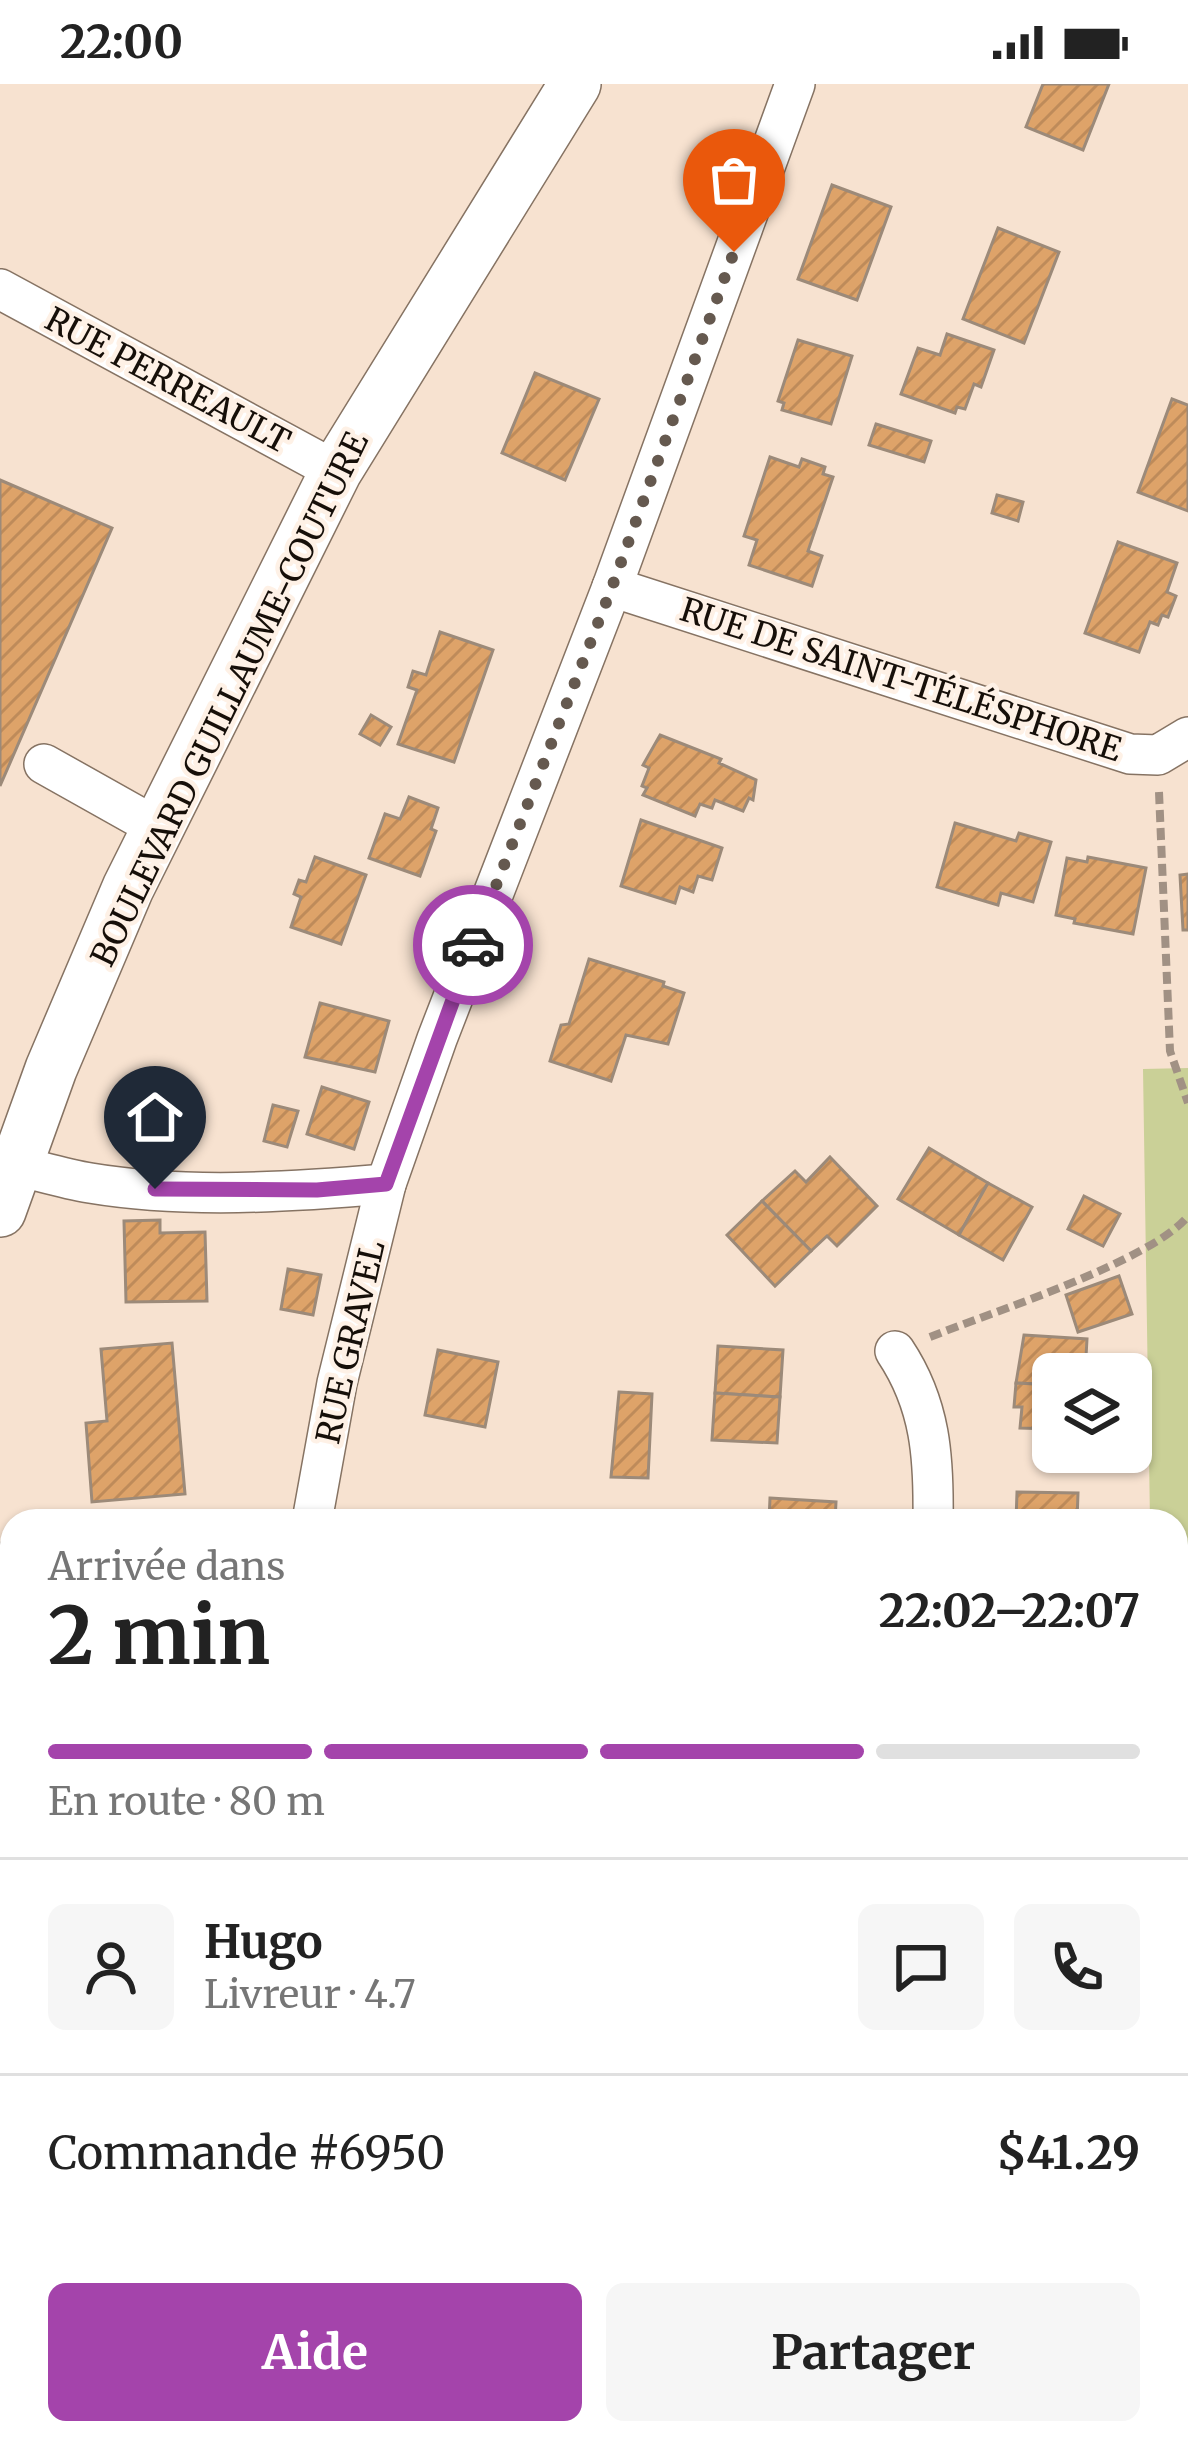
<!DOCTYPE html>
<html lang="fr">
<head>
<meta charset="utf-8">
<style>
  :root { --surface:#fff; --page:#f6f6f6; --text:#222; --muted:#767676; --line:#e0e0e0; --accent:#a444ab }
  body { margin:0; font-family:Merriweather,serif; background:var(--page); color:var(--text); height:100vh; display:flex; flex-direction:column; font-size:45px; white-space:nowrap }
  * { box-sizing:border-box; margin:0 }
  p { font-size:39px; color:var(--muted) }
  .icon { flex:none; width:66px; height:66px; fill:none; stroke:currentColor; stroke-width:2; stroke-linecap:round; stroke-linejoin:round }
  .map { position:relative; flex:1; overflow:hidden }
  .sheet { position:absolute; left:0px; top:1425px; width:1188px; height:936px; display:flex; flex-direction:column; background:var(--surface); border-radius:36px 36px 0 0; box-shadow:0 3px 9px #0004 }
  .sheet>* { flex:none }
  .fabs { position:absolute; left:1032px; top:1269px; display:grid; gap:24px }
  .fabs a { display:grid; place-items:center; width:120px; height:120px; border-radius:18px; background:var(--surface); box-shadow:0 3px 9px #0004; font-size:60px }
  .pin { position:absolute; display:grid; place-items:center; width:102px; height:102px; color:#fff; margin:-123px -51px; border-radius:50% 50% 50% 0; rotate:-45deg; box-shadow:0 0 12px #0007 }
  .pin .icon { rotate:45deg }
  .courier { position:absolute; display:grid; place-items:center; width:120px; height:120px; margin:-60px; border:9px solid #a444ab; border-radius:50%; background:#fff; color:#222; box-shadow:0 3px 15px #0007 }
  .head em { font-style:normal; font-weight:700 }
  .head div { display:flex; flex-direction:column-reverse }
  .head { display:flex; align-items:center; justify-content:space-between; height:204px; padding:0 48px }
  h1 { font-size:78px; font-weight:700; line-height:90px }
  .bar { display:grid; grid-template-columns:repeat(4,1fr); gap:18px 12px; align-content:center; height:144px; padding:0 48px }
  .bar i { height:15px; border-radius:9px; background:var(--line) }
  .bar .on { background:var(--accent) }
  .bar p { grid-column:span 4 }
  .line { display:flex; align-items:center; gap:30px; padding:0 48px; border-top:3px solid var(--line) }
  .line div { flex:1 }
  .round { display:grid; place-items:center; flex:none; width:126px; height:126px; border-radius:18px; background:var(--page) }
  .cta { display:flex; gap:24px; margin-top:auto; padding:24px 48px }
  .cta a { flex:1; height:138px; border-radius:18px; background:var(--accent); color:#fff; font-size:48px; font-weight:700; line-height:138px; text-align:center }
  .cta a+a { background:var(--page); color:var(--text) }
  .status { display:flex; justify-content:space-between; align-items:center; height:84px; padding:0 60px; background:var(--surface); direction:ltr }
  .status svg { height:33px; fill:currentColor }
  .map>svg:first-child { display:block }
  .green { fill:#cad097 }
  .building { fill:url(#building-hatch); stroke:#9c8a79; stroke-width:3 }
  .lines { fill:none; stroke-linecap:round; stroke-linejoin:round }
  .minor-casing { stroke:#867363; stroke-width:42 }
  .major-casing { stroke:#867363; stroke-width:54 }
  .path { stroke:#a19184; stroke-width:8; stroke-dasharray:12 6; stroke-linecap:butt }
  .minor { stroke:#fff; stroke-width:39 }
  .major { stroke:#fff; stroke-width:51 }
  .done { stroke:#65594f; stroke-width:12; stroke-dasharray:0 21.6 }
  .route { stroke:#a444ab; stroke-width:15 }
  .labels { text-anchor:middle; stroke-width:9; stroke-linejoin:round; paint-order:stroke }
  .street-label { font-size:33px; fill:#160f09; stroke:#fef1e6 }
</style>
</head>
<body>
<div class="status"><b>22:00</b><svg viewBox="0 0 49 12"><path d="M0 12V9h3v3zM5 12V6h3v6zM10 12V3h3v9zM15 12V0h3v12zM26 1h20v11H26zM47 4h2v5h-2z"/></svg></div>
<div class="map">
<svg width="1188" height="2361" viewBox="0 0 1188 2361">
  <defs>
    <pattern id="building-hatch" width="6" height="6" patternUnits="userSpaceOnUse" patternTransform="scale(3)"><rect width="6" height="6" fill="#dea369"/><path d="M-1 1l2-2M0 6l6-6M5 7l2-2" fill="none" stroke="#be8b5a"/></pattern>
  </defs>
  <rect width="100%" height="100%" fill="#f7e2d0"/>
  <!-- green -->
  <polygon class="green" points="1188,984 1188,1723 1176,1723 1176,1437 1150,1437 1143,985"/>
  <!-- building -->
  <g class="building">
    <polygon points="1043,0 1109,0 1083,66 1026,43"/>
    <polygon points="832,101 891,123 857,216 798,195"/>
    <polygon points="998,144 1059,168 1024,259 963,235"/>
    <polygon points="947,250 994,266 981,303 974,300 965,325 957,323 955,329 901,310 918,264 940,271"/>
    <polygon points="798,256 852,272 831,340 782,326 784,319 778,317"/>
    <polygon points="535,289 599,315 565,396 502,369"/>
    <polygon points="1172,315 1188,321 1188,427 1138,408"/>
    <polygon points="876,340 931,357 924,378 869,361"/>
    <polygon points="770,373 799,383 802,375 825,383 823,390 833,393 808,467 822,472 812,502 749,481 757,456 744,452"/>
    <polygon points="0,396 112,444 0,702"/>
    <polygon points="997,411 1023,418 1018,437 992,429"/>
    <polygon points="1118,458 1177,479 1167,508 1176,512 1168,533 1162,531 1158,541 1150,538 1139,568 1085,549"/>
    <polygon points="440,548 493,566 454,678 398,660 417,606 408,603 413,587 426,591"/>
    <polygon points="371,631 391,643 380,661 360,650"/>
    <polygon points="660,651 721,675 719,679 756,696 753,716 749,714 743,727 715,716 712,724 700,720 695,732 643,711 647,704 642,702 649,684 643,681"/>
    <polygon points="409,713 438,724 431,745 436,747 420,792 369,774 385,730 400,735"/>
    <polygon points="641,736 722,764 712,796 698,792 693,808 680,803 675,819 621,802"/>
    <polygon points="955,739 1016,757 1019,749 1051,758 1033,818 1001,809 998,821 937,803"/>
    <polygon points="315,773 366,791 341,860 291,843 301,813 294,810 299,796 306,798"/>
    <polygon points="1088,773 1146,784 1133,850 1074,839 1075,835 1056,831 1067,774 1087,778"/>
    <polygon points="1188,790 1188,846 1183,846 1180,791"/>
    <polygon points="589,875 664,898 663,902 684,909 668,960 626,951 611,997 550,977 561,941 569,940"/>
    <polygon points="320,919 389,937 375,988 305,973"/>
    <polygon points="322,1003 369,1018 354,1065 307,1050"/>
    <polygon points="273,1021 298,1027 287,1063 264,1057"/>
    <polygon points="929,1064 988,1099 959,1151 898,1115"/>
    <polygon points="830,1073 877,1122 837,1162 827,1152 811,1167 762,1117 795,1087 806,1098"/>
    <polygon points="988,1099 1032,1123 1003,1176 959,1151"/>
    <polygon points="1084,1112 1120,1130 1103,1162 1068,1145"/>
    <polygon points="762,1117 811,1167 775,1202 727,1151"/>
    <polygon points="160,1136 160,1149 205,1148 207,1217 126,1218 124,1137"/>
    <polygon points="288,1185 321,1191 313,1231 281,1225"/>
    <polygon points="1119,1192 1132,1230 1078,1248 1066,1211"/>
    <polygon points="1024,1251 1087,1255 1085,1290 1053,1290 1053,1301 1016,1299"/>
    <polygon points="172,1259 185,1410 92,1418 86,1339 107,1337 101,1265"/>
    <polygon points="718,1262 783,1266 780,1313 715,1309"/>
    <polygon points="438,1266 498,1278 485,1343 425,1331"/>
    <polygon points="1016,1299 1053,1301 1053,1345 1020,1344 1022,1323 1014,1323"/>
    <polygon points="619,1308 652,1310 648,1394 611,1393"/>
    <polygon points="715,1309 780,1313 777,1359 712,1356"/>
    <polygon points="1017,1408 1078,1409 1077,1437 1016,1437"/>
    <polygon points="770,1414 836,1418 835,1437 769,1437"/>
    <polygon points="0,1459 12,1461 12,1551 0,1549"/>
    <polygon points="0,1803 12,1805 12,1861 0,1924"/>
    <rect x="1176" y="1826" width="12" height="56"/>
    <rect x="1176" y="2171" width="12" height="61"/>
    <polygon points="1,2227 12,2228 12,2294 0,2292"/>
    <polygon points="693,2349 756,2349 754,2361 690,2361"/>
  </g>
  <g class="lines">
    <defs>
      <g id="minor">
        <polyline points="0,205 336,387"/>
        <polyline points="612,503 1130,670 1158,671 1188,653"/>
        <polyline points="44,680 158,744"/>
        <path d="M 0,1078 C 30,1084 60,1094 90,1099 C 186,1115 289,1108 386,1100"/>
        <path d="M 895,1267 C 931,1321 934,1374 933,1437"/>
        <polyline points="312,1437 337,1299 386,1100 437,955 612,503 795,0"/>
        <polyline points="1176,1755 1188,1755"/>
        <polyline points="1176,2329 1188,2329"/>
        <polyline points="141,2361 144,2349"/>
        <polyline points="873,2361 882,2349"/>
      </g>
      <polyline id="major" points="0,1127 51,985 128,804 336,387 575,0"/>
    </defs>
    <!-- minor casing -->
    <use href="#minor" class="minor-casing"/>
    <!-- major casing -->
    <use href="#major" class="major-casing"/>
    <!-- path -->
    <g class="path">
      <polyline points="1159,708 1170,967 1188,1019"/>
      <path d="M 930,1253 C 990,1229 1152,1177 1188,1132"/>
    </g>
    <!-- minor -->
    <use href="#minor" class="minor"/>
    <!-- major -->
    <use href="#major" class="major"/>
  </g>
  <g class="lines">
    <!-- done -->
    <polyline class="done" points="473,861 612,503 734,168"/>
    <!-- route -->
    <polyline class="route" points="155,1105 317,1106 386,1100 473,861"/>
  </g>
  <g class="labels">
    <!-- street labels -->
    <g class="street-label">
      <text transform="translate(168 296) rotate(28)" y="12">RUE PERREAULT</text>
      <text transform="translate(901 595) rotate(18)" y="12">RUE DE SAINT-TÉLÉSPHORE</text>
      <text transform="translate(229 615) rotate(-64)" y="12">BOULEVARD GUILLAUME-COUTURE</text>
      <text transform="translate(350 1258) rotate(-77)" y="12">RUE GRAVEL</text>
    </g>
  </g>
</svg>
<div class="fabs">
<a><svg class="icon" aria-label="layers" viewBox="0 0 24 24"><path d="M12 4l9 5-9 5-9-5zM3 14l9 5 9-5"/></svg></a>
</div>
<div class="pin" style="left:734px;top:168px;background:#ea580c"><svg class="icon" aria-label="bag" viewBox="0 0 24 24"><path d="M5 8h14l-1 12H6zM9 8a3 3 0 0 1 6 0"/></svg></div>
<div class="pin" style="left:155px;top:1105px;background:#1f2937"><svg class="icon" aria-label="home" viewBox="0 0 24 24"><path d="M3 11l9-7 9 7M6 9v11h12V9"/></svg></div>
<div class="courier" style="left:473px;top:861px"><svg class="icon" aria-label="car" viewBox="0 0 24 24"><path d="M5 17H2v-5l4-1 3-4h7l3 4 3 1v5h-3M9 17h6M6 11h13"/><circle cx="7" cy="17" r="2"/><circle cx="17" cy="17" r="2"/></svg></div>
<section class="sheet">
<div class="head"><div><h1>2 min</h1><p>Arrivée dans</p></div><em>22:02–22:07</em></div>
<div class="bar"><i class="on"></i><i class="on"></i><i class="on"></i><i></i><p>En route · 80 m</p></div>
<div class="line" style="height:216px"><a class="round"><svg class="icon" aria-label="person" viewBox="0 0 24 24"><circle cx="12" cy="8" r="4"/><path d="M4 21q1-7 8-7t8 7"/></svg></a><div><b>Hugo</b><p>Livreur · 4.7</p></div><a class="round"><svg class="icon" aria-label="chat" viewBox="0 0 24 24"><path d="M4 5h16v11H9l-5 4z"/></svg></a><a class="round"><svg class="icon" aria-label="phone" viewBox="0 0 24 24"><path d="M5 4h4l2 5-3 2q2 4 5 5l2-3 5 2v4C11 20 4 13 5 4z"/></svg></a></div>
<div class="line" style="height:156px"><div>Commande #6950</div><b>$41.29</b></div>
<div class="cta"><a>Aide</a><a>Partager</a></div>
</section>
</div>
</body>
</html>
